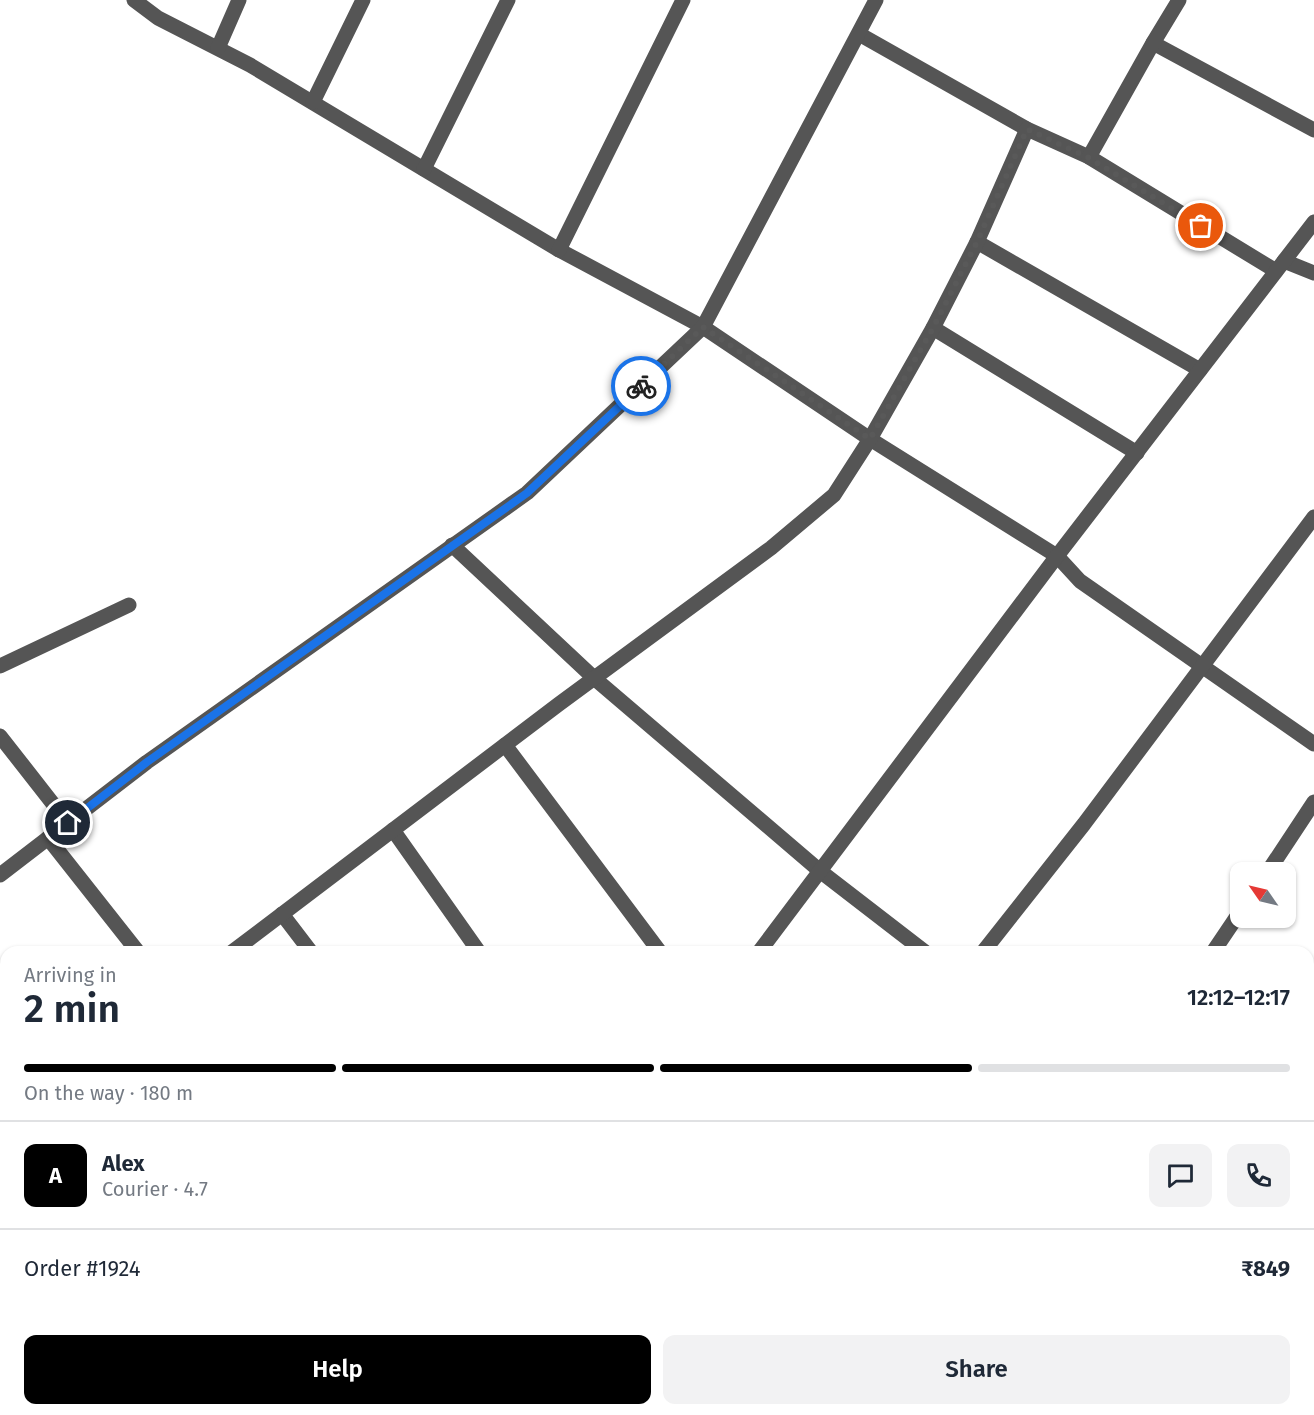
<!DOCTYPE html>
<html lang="en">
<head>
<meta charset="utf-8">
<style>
  :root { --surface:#fff; --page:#f2f2f3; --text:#1f2937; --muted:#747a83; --line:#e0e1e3; --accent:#000 }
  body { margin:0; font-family:"Fira Sans",sans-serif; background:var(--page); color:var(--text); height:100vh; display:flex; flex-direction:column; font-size:22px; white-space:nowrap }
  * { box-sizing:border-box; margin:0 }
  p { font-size:20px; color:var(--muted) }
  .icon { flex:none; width:33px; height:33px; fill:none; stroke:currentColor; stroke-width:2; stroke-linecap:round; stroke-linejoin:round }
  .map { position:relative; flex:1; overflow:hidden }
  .details { position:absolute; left:0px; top:946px; width:1314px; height:470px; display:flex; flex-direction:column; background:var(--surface); border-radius:18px 18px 0 0; box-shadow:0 2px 4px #0004 }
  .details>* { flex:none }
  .needle { width:39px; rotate:304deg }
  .buttons { position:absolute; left:1230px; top:862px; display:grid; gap:12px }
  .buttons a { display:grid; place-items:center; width:66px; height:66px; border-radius:12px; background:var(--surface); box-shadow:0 2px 4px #0004; font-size:30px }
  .pin { position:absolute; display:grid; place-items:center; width:51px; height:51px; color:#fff; margin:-26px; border:3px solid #fff; border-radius:50%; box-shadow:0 2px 6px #0007 }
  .courier { position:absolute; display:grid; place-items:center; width:60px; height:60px; margin:-30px; border:4px solid #1a73e8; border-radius:50%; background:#fff; color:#222; box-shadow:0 2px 8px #0007 }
  .overview em { font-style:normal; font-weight:600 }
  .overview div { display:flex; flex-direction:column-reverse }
  .overview { display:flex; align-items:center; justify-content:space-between; height:102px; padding:0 24px }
  h1 { font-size:39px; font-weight:600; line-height:45px }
  .bar { display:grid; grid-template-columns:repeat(4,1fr); gap:9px 6px; align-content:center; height:72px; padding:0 24px }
  .bar i { height:8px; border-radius:4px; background:var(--line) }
  .bar .on { background:var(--accent) }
  .bar p { grid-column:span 4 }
  .line { display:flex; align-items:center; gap:15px; padding:0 24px; border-top:2px solid var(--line) }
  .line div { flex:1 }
  .round { display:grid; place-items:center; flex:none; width:63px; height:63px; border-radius:12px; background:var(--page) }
  .button { display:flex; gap:12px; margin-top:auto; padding:12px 24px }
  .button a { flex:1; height:69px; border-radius:12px; background:var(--accent); color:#fff; font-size:24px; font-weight:600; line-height:69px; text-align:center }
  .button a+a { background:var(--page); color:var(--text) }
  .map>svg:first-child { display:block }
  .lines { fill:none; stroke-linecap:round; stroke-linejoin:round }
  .minor { stroke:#555; stroke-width:15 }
  .done { stroke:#595959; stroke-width:6; stroke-dasharray:0 10.8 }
  .route { stroke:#1a73e8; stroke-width:8 }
</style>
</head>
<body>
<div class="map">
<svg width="1314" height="1415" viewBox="0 0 1314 1415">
  <rect width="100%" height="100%" fill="#fff"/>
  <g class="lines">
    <!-- minor -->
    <g class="minor">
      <polyline points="134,0 158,18 250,65 559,250 703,327 870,439 1057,556 1080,581 1314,744"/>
      <polyline points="859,34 1027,129 1089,157 1276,271"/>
      <polyline points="1153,43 1314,130"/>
      <polyline points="218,48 239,0"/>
      <polyline points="313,102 363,0"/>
      <polyline points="1089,157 1153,43 1179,0"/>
      <polyline points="424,169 508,0"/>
      <polyline points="977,242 1200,370"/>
      <polyline points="559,250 683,0"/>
      <polyline points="1284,261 1314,273"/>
      <polyline points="933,328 1137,453"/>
      <polyline points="452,545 594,678 820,871 925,952"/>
      <polyline points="0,666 129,605"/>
      <polyline points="0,736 68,823"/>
      <polyline points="505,745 660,952"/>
      <polyline points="393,830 479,952"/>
      <polyline points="48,838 138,952"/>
      <polyline points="1267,873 1314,802"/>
      <polyline points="0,875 147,762 527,493 703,327 876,0"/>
      <polyline points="282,914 311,952"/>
      <polyline points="232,952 559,704 771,548 834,495 870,439 933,328 977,242 1027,129"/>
      <polyline points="759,952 1057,556 1314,222"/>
      <polyline points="983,952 1084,824 1314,517"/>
      <polyline points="1213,952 1240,912"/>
      <polyline points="0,1124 6,1120"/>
      <polyline points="1308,1148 1314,1139"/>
      <polyline points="0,1289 6,1296"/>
      <polyline points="1308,1317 1314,1316"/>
      <polyline points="0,1347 6,1343"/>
      <polyline points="998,1410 1006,1415"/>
      <polyline points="1248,1410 1256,1415"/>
      <polyline points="399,1415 404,1410"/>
      <polyline points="634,1415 635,1410"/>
      <polyline points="883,1415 905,1410"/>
      <polyline points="1135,1415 1138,1410"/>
    </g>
  </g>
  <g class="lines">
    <!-- done -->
    <polyline class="done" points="641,386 703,327 870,439 933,328 977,242 1027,129 1089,158 1201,226"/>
    <!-- route -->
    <polyline class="route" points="68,823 147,762 527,493 641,386"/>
  </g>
</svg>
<div class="buttons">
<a><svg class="needle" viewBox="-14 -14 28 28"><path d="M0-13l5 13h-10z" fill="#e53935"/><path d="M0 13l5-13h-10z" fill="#747a83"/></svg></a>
</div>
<div class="pin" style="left:1201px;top:226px;background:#ea580c"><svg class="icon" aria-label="bag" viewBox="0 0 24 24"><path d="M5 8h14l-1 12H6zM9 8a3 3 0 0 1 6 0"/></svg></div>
<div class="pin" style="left:68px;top:823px;background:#1f2937"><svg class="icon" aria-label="home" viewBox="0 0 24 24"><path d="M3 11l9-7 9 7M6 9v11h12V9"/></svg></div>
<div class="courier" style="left:641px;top:386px"><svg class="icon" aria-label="bike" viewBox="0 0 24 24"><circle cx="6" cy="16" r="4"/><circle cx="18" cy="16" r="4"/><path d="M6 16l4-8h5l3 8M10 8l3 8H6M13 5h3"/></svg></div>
<section class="details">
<div class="overview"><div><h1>2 min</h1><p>Arriving in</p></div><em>12:12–12:17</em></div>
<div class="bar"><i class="on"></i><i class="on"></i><i class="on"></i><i></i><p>On the way · 180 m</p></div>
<div class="line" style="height:108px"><b class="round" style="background:var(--accent);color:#fff">A</b><div><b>Alex</b><p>Courier · 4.7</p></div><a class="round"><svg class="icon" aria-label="chat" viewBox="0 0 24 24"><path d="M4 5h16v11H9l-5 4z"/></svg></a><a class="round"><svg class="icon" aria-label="phone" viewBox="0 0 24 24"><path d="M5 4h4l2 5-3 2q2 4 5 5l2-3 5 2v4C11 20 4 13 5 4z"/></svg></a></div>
<div class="line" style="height:78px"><div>Order #1924</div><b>₹849</b></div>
<div class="button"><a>Help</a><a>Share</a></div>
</section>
</div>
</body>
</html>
